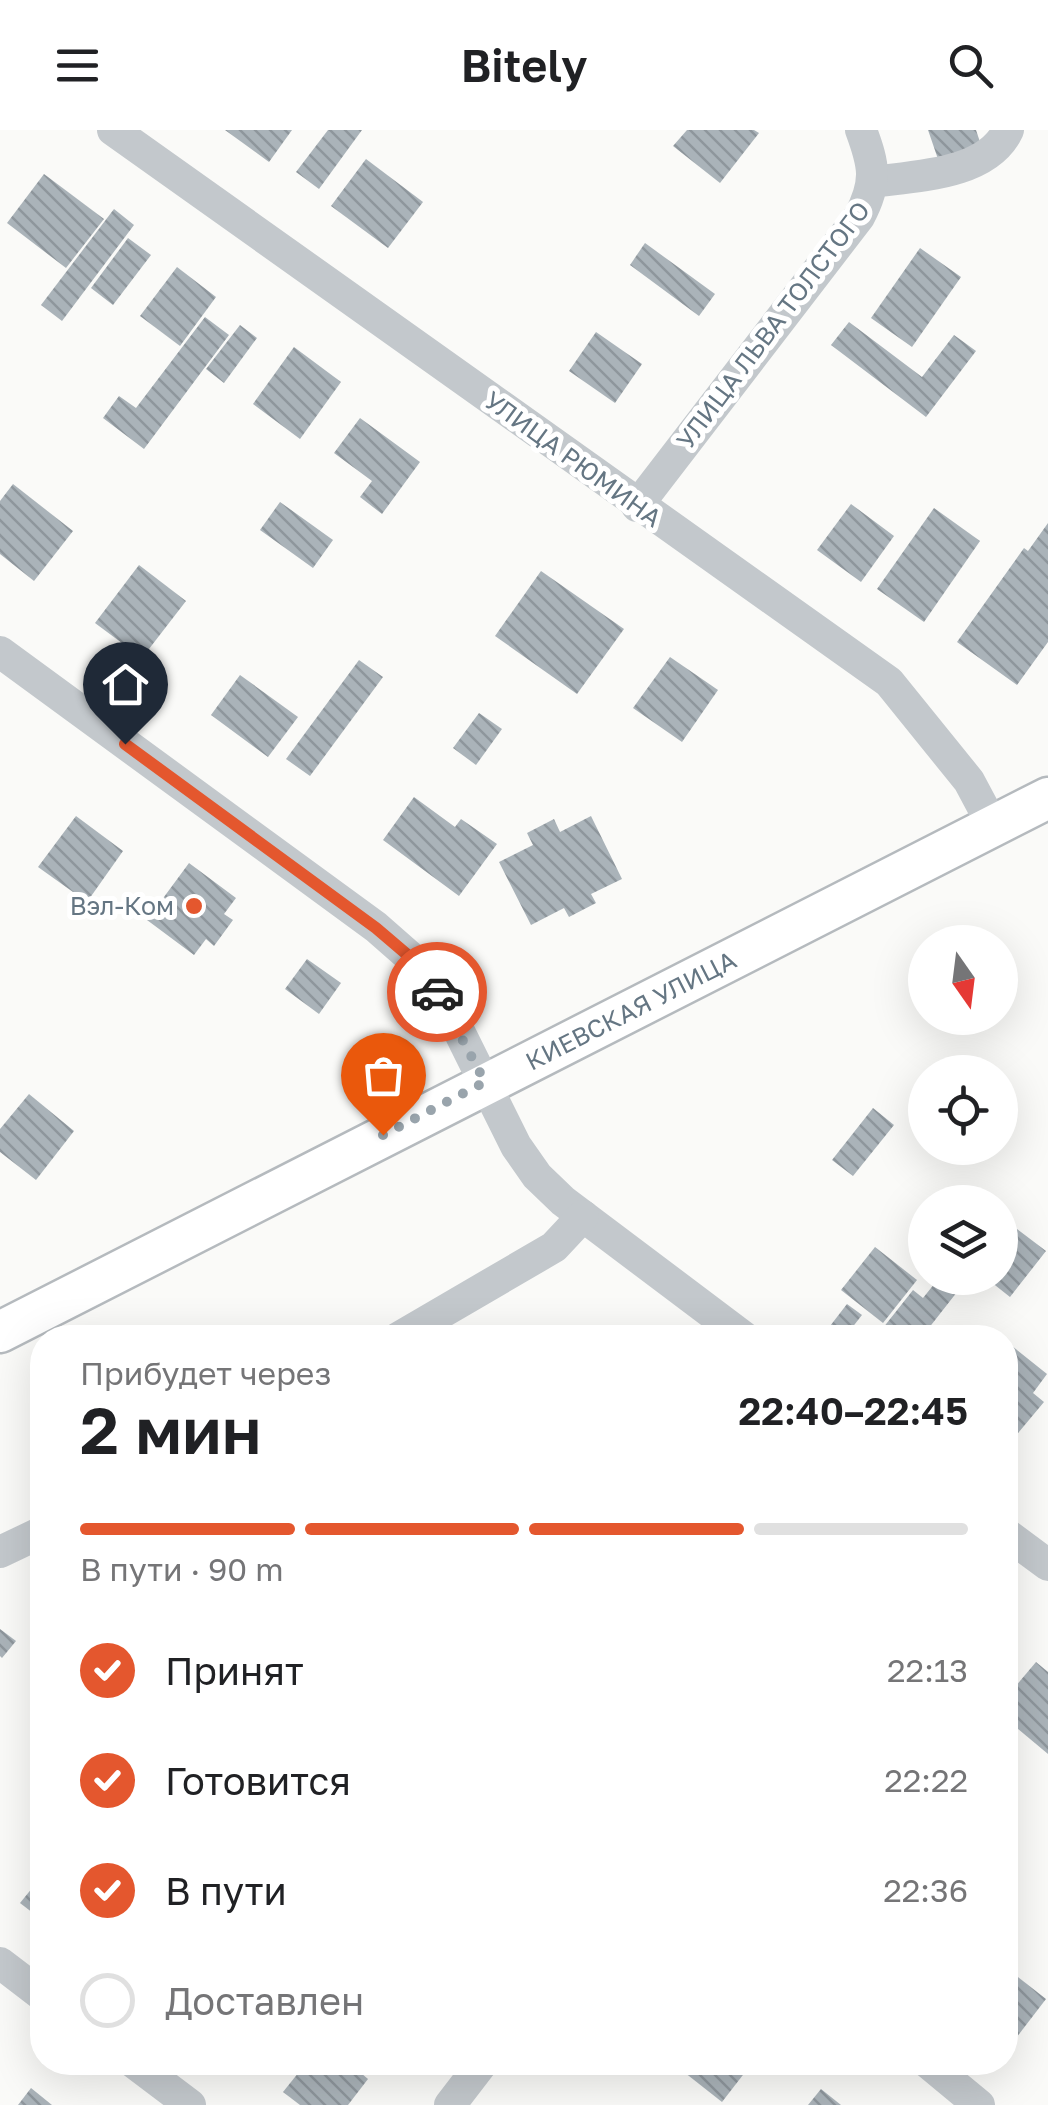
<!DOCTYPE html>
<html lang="ru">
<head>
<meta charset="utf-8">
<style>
  :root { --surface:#fff; --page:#f2f2f2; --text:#202124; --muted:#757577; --line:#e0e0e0; --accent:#e4572e }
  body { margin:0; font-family:"Golos Text",sans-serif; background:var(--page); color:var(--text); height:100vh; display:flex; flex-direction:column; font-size:38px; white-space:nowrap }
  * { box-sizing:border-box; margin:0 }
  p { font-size:32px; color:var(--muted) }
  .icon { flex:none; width:55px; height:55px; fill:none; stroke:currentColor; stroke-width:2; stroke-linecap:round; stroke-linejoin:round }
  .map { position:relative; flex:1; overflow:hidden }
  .side { position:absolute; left:30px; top:1195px; width:988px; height:750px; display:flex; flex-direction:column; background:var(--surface); border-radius:40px; box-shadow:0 10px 40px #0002 }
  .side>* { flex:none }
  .needle { width:65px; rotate:166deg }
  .tools { position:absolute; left:908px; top:795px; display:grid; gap:20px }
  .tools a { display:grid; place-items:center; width:110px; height:110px; border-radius:50%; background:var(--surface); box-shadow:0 10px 40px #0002; font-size:50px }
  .pin { position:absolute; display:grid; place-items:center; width:85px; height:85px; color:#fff; margin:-102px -42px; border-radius:50% 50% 50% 0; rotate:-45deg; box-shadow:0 0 10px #0007 }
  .pin .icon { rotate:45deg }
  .courier { position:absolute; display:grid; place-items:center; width:100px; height:100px; margin:-50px; border:8px solid #e4572e; border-radius:50%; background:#fff; color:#222; box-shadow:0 2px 12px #0007 }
  .summary em { font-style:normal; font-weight:600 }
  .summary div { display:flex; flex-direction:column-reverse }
  .summary { display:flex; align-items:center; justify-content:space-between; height:170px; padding:0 50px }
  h1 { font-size:65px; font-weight:600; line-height:75px }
  .bar { display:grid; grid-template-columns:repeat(4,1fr); gap:15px 10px; align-content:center; height:120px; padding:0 50px }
  .bar i { height:12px; border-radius:8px; background:var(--line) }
  .bar .selected { background:var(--accent) }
  .bar p { grid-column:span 4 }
  ol { padding:0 50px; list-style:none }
  li { display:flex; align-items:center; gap:30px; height:110px }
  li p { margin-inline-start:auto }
  li .icon { padding:10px; border-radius:50%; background:var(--accent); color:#fff; stroke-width:4 }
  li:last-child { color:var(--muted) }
  li i { width:55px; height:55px; border:5px solid var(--line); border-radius:50% }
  header { display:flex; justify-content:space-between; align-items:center; height:130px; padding:0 50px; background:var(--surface); font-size:45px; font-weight:600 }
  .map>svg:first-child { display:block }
  .building { fill:url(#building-back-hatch) }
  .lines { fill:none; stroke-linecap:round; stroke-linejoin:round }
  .major-casing { stroke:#b5babe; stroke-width:45 }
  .minor { stroke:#c3c8cc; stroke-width:32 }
  .major { stroke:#fff; stroke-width:40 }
  .done { stroke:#99a4ac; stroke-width:10; stroke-dasharray:0 18 }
  .route { stroke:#e4572e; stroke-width:12 }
  .poi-dot { fill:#e4572e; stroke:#fff; stroke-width:4 }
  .labels { text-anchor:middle; stroke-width:10; stroke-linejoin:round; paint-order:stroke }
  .street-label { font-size:25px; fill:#657683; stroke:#fff }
  .poi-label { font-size:25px; fill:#657683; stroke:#fff; text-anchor:end }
</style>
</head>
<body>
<header><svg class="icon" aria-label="menu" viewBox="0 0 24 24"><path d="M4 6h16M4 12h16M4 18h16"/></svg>Bitely<svg class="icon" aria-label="search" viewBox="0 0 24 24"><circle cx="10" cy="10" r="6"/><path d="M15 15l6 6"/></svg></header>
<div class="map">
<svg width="1048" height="1975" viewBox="0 0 1048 1975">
  <defs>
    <pattern id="building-back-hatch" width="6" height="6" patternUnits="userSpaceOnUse" patternTransform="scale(2.5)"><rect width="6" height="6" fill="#aab3b9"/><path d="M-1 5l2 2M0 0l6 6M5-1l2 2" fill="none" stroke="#8e969c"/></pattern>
  </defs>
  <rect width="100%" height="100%" fill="#fafaf8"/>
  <!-- building -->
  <g class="building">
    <polygon points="225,0 292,0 269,32"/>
    <polygon points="328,0 362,0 319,59 296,42"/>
    <polygon points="687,0 754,0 759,3 720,53 673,16"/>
    <polygon points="928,0 976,0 982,18 939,32"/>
    <polygon points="366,29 423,72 388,118 331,76"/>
    <polygon points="44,44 104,89 66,138 7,93"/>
    <polygon points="114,79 134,95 62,191 41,175"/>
    <polygon points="128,108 151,125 113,175 91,158"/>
    <polygon points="645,113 715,164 699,186 630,135"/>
    <polygon points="920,118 961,147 912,217 871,188"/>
    <polygon points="177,137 216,167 180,216 140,186"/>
    <polygon points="205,187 229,205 144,319 103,288 119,266 136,278"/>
    <polygon points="849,192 922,247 954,205 976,221 926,287 831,215"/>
    <polygon points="240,195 257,208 224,253 206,239"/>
    <polygon points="596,202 642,234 615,273 569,241"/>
    <polygon points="294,217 341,252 300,309 253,274"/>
    <polygon points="360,288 420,332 382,384 360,367 372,351 334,323"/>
    <polygon points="13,354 73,401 34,451 0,424 0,371"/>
    <polygon points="280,372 333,410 313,438 260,400"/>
    <polygon points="851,374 894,406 861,452 817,420"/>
    <polygon points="934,378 980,411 924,492 877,459"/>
    <polygon points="1048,393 1048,512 1017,555 957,512 1024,418 1028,421"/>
    <polygon points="139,435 186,471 142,528 95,493"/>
    <polygon points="541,441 624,499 577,564 495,506"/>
    <polygon points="670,527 718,560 682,612 633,578"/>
    <polygon points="359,530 383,547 310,646 286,629"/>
    <polygon points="240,545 298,587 268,627 211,585"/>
    <polygon points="479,583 502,599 476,635 453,618"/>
    <polygon points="414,667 455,697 461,689 497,714 459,766 383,710"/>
    <polygon points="76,686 123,721 87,772 38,737"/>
    <polygon points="591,686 622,749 591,764 596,773 569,787 564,778 531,795 499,732 533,715 527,703 554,689 560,702"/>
    <polygon points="189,733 236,768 224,784 233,790 214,816 206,809 194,825 147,790"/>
    <polygon points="307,829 341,853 319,884 285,859"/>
    <polygon points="29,964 74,1001 36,1050 0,1022 0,999"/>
    <polygon points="873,978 894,995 853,1046 832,1030"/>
    <polygon points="1017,1099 1046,1121 1010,1167 986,1148 1000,1148 1000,1121"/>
    <polygon points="875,1117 917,1150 883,1193 841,1160"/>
    <polygon points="939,1148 968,1148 921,1208 884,1208 879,1203 913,1160 923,1168"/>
    <polygon points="847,1174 862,1185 844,1208 837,1208 827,1200"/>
    <polygon points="1007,1212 1047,1244 1033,1263 1044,1272 1009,1314 1005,1311"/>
    <polygon points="0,1499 16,1511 2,1528 0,1526"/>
    <polygon points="1036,1532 1048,1542 1048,1624 1005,1588 1005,1569"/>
    <polygon points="42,1746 42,1790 20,1773"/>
    <polygon points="1005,1837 1046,1869 1013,1912 1005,1906"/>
    <polygon points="307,1932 348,1932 368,1949 348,1975 300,1975 283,1962"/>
    <polygon points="677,1932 753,1932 722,1972 675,1935"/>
    <polygon points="31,1958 52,1975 18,1975"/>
    <polygon points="821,1959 841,1975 808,1975"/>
  </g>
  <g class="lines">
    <defs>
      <g id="major">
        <path id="s1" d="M 0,1202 L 1048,668"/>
      </g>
    </defs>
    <!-- major casing -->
    <use href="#major" class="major-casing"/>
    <!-- minor -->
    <g class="minor">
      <polyline points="113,0 889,552 969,651 993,696"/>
      <path d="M 872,52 C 916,46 987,45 1008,0"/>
      <path d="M 637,376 L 859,87 C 878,52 874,35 861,0"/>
      <polyline points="0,522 376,797 417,833 445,873 516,1016 537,1046 563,1071 745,1208"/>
      <polyline points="398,1208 554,1117 583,1086"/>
      <polyline points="1005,1403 1048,1435"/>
      <polyline points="0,1422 42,1402"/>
      <polyline points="0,1833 42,1865"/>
      <polyline points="133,1932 190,1975"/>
      <polyline points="927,1932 979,1975"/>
      <polyline points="450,1975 483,1932"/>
    </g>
    <!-- major -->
    <use href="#major" class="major"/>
  </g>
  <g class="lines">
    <!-- done -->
    <polyline class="done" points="383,1005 485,952 437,862"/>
    <!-- route -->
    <polyline class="route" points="125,614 376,798 417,833 437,862"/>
  </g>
  <!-- markers -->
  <circle class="poi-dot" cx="194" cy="776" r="10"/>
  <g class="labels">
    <!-- street labels -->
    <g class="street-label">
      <text transform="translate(773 195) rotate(-53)" y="9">УЛИЦА ЛЬВА ТОЛСТОГО</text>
      <text transform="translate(573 329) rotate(36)" y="9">УЛИЦА РЮМИНА</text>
      <text dy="9" stroke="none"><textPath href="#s1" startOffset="708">КИЕВСКАЯ УЛИЦА</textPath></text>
    </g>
    <!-- poi labels -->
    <g class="poi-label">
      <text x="174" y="785">Вэл-Ком</text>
    </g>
  </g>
</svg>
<div class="tools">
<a><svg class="needle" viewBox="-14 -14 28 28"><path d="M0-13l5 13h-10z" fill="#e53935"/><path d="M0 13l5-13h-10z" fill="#757577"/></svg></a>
<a><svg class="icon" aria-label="locate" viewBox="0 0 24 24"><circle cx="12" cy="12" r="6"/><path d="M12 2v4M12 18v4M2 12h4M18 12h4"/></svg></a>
<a><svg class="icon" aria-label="layers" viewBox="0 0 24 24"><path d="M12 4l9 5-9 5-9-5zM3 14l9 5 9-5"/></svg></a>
</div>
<div class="pin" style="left:383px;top:1005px;background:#ea580c"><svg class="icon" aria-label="bag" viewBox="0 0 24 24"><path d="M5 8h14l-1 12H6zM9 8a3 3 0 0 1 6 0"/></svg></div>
<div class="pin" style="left:125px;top:614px;background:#1f2937"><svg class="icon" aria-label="home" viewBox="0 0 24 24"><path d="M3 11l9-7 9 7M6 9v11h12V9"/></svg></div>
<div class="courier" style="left:437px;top:862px"><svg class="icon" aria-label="car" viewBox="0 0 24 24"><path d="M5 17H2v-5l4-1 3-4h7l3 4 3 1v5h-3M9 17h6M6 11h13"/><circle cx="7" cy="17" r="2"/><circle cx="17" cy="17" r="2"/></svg></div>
<section class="side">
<div class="summary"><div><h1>2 мин</h1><p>Прибудет через</p></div><em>22:40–22:45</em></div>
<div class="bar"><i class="selected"></i><i class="selected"></i><i class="selected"></i><i></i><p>В пути · 90 m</p></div>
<ol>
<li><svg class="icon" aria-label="check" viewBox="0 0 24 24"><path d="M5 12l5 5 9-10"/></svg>Принят<p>22:13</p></li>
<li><svg class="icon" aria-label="check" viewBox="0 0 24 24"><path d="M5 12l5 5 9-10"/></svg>Готовится<p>22:22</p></li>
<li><svg class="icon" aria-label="check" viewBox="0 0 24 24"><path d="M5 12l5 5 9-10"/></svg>В пути<p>22:36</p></li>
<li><i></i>Доставлен</li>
</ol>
</section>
</div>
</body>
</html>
